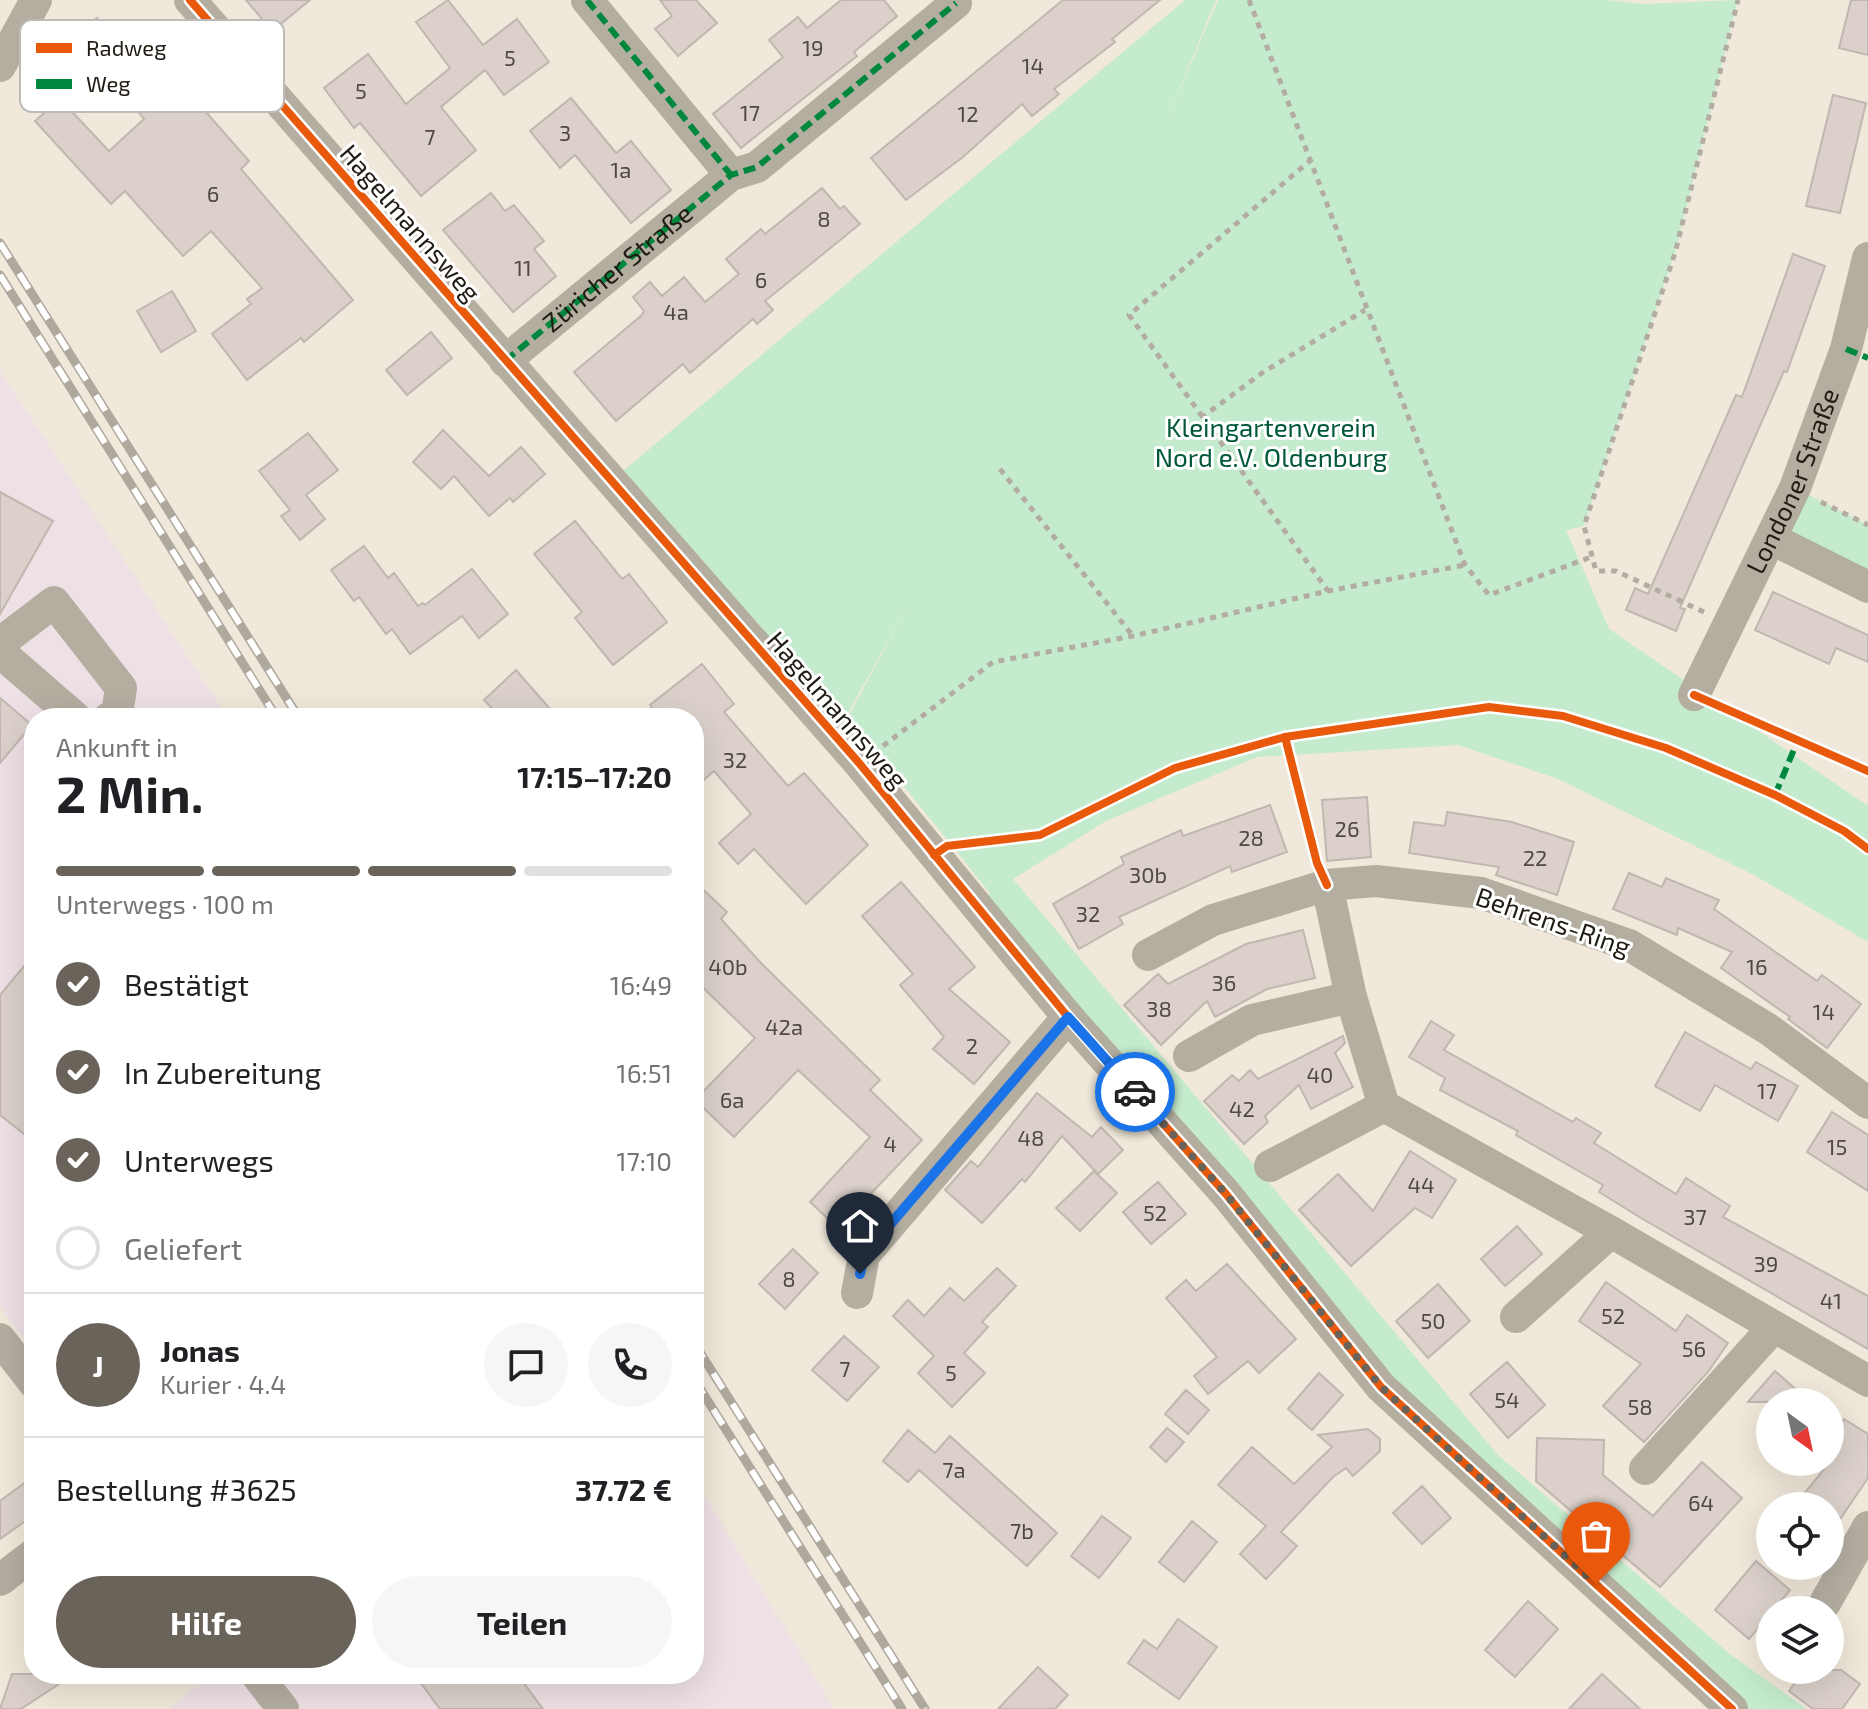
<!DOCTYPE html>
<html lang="de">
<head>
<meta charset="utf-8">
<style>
  :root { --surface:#fff; --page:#f6f6f6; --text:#202124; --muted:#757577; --line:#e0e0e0; --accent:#696359 }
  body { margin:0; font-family:"Exo 2",sans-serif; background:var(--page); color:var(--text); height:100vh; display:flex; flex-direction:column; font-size:30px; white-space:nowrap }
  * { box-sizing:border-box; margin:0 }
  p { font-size:26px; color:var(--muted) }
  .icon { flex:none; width:44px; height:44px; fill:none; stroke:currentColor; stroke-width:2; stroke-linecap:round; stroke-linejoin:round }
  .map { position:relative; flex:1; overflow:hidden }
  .details { position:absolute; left:24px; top:708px; width:680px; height:976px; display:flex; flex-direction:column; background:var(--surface); border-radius:32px; box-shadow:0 8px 32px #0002 }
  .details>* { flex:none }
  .needle { width:52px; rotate:147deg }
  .controls { position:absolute; left:1756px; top:1388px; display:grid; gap:16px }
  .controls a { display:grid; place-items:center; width:88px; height:88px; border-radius:50%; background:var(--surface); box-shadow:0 8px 32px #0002; font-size:40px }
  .pin { position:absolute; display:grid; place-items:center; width:68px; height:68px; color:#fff; margin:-82px -34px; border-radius:50% 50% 50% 0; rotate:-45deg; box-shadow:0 0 8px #0007 }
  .pin .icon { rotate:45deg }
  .courier { position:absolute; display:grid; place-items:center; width:80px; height:80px; margin:-40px; border:6px solid #1a73e8; border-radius:50%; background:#fff; color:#222; box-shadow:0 2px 10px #0007 }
  .overview em { font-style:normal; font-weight:700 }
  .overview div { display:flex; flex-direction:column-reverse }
  .overview { display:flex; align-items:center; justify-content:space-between; height:136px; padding:0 32px }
  h1 { font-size:52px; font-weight:700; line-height:60px }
  .bar { display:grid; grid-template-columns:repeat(4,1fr); gap:12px 8px; align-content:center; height:96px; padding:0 32px }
  .bar i { height:10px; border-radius:6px; background:var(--line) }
  .bar .selected { background:var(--accent) }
  .bar p { grid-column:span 4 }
  .line { display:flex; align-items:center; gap:20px; padding:0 32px; border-top:2px solid var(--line) }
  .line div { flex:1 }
  .round { display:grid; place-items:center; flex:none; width:84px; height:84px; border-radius:42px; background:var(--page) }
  ol { padding:0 32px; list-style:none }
  li { display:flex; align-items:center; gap:24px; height:88px }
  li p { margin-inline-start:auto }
  li .icon { padding:8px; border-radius:50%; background:var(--accent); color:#fff; stroke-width:4 }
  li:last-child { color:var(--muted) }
  li i { width:44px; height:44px; border:4px solid var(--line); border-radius:50% }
  .primary-button { display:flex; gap:16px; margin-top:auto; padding:16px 32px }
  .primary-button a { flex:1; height:92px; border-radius:48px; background:var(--accent); color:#fff; font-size:32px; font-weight:700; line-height:92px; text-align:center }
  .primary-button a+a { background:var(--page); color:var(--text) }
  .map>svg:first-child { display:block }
  .commercial { fill:#eee1e5 }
  .green { fill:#c4ebcd }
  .building { fill:#dbd1ca; stroke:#c0b7b0; stroke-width:2 }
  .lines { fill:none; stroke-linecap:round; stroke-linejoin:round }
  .path { stroke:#b2aca1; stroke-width:5; stroke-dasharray:6 6; stroke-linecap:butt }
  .minor { stroke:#b4aea1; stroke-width:32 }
  .rail-casing { stroke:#afa89d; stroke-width:9 }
  .rail { stroke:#fff; stroke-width:6; stroke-dasharray:18; stroke-linecap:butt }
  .quiet { stroke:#00873e; stroke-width:6; stroke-dasharray:12 6; stroke-linecap:butt }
  .cycleway-casing { stroke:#fff; stroke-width:13 }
  .cycleway { stroke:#e8590c; stroke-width:8 }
  .done { stroke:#696359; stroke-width:8; stroke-dasharray:0 14.4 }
  .route { stroke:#1a73e8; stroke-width:10 }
  .labels { text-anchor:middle; stroke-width:6; stroke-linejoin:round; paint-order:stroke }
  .number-label { font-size:22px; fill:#504941 }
  .street-label { font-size:26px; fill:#211c13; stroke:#fff }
  .park-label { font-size:26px; fill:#005838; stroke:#fff }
  .key { fill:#fff; stroke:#bcbbb8; stroke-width:2 }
  .key-label { font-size:22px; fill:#211c13 }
</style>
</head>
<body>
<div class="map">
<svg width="1868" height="1709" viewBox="0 0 1868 1709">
  <rect width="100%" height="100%" fill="#f0e8da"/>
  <!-- commercial -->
  <g class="commercial">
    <polygon points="0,371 225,714 222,718 34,718 34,964 0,1009"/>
    <polygon points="34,981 34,1351 0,1307 0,1025"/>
    <polygon points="694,1478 834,1709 168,1709 213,1674 694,1674"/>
  </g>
  <!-- green -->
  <g class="green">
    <polygon points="1185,0 1216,0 1165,125 1218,0 1606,0 1643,4 1738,0 1675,253 1584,526 1566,530 1609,629 1868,806 1868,942 1754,875 1558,779 1458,745 1257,757 1106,821 1013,879 1498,1455 1731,1655 1807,1709 1732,1709 1381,1387 974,904 990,893 848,717 909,604 835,736 610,482"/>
    <polygon points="1795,488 1868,525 1868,587 1772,540"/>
  </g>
  <!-- building -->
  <g class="building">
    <polygon points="246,0 310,0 272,31"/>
    <polygon points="448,0 483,45 517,19 549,62 504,95 485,70 441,107 476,150 421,196 360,123 354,128 324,88 368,54 406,104 450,68 416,22"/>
    <polygon points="660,0 696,0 717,23 678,56 655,29 672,16"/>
    <polygon points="841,0 884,0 897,16 854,52 857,56 741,148 713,114 783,57 769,40 798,17 807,28"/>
    <polygon points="1063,0 1160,0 1112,39 1115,42 1054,89 1059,94 1032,116 1022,104 963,157 906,200 871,158"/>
    <polygon points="1851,0 1868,0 1868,55 1839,48"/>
    <polygon points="97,18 122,48 92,74 66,43"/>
    <polygon points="195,74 217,100 205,111 249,161 241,169 353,300 304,342 301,338 247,380 212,334 251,304 247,299 262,288 211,231 183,256 125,191 111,204 35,121 60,99 109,151 144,119 132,104 149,89 162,104"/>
    <polygon points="1833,95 1866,103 1840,213 1806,206"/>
    <polygon points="571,98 616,153 631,141 671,190 631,223 575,155 560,168 530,131"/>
    <polygon points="822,188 840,209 844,206 860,224 765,301 773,310 757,324 753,319 690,373 683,364 616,421 574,372 642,315 644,311 633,297 650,282 662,296 684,277 705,302 739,274 726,259 761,229 765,234"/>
    <polygon points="491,193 505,211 514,205 544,241 534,249 556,276 513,312 443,230"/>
    <polygon points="1793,254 1825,266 1787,372 1784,371 1680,608 1685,609 1676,631 1626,610 1635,588 1648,594 1736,395 1742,397"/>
    <polygon points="172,291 196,331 161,352 137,311"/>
    <polygon points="431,332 452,358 407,395 386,370"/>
    <polygon points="443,430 489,476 521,447 545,474 513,502 510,498 489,516 454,476 441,489 413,462"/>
    <polygon points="308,433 338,470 306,495 325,519 300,540 281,516 290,510 259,471"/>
    <polygon points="0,492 53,521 0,614"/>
    <polygon points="575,521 622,579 629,574 667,622 613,665 575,618 582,612 534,554"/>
    <polygon points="364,546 388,578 394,573 418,606 423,603 425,605 472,569 508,614 479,638 462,616 410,654 392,629 386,634 359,597 354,601 331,570"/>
    <polygon points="1773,592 1868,635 1868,662 1836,648 1829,664 1755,630"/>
    <polygon points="702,664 734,704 724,712 788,786 804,773 868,845 806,904 754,849 738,864 719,843 751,814 714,771 694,789 694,718 660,718 650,705"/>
    <polygon points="516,670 558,718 501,718 484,700"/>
    <polygon points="0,698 32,725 0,763"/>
    <polygon points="1367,797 1371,857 1327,861 1322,800"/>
    <polygon points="1270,805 1287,852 1232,872 1230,866 1119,917 1123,924 1079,949 1053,904 1124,864 1121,857 1181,830 1183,836"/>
    <polygon points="1447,812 1512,822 1574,842 1557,895 1496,875 1499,867 1409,853 1414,822 1445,826"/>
    <polygon points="1629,873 1662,887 1666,878 1719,900 1714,909 1817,981 1822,975 1861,1004 1827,1048 1788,1019 1790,1017 1721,968 1732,952 1678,928 1677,935 1613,909"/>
    <polygon points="694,881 727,912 721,919 761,963 880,1080 870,1090 922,1140 838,1228 810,1202 870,1137 798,1070 734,1137 695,1100 755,1038 694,979"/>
    <polygon points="901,882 975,967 949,989 1010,1042 974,1084 933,1049 944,1037 900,985 913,974 862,916"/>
    <polygon points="1303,930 1315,978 1267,989 1215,1017 1207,1001 1161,1045 1124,1005 1158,974 1168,984 1246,944"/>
    <polygon points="34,954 34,1121 24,1134 0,1115 0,995"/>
    <polygon points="1431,1021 1454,1035 1444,1050 1573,1122 1576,1118 1601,1133 1594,1143 1676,1194 1686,1178 1730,1206 1723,1217 1868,1296 1868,1349 1641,1218 1599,1192 1603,1185 1516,1135 1518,1131 1440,1090 1445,1078 1409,1057"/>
    <polygon points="1685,1032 1751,1069 1756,1062 1798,1086 1778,1121 1715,1085 1700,1111 1655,1086"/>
    <polygon points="1343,1036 1345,1043 1335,1053 1353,1087 1311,1109 1299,1085 1265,1116 1268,1122 1244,1144 1204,1101 1232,1075 1239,1081 1250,1070 1258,1079"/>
    <polygon points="1037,1093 1092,1137 1101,1127 1123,1150 1098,1174 1062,1136 1025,1182 1022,1179 982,1223 945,1190 971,1161 978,1167"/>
    <polygon points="1832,1112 1868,1135 1868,1191 1807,1152"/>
    <polygon points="1410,1151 1456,1180 1432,1218 1415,1208 1351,1266 1299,1210 1338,1174 1373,1211"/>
    <polygon points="1094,1171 1117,1193 1080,1231 1056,1208"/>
    <polygon points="1158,1182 1186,1214 1151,1244 1123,1212"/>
    <polygon points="1517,1226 1542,1254 1505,1286 1481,1259"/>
    <polygon points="793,1249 818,1273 785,1309 759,1284"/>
    <polygon points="1227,1264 1296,1339 1259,1373 1248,1361 1208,1394 1194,1376 1217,1357 1166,1298 1186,1280 1196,1291"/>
    <polygon points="997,1268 1016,1286 982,1322 988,1327 964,1353 985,1373 952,1407 918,1373 934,1356 893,1316 908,1300 924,1316 950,1288 964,1301"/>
    <polygon points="1606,1282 1676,1331 1687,1315 1728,1343 1708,1372 1644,1442 1603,1406 1641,1364 1579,1321"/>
    <polygon points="1438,1284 1470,1321 1428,1358 1396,1321"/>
    <polygon points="844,1336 879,1367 847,1401 812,1370"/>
    <polygon points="1507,1362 1545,1405 1508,1438 1470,1394"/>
    <polygon points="1775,1371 1810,1402 1748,1402"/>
    <polygon points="1319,1373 1343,1395 1312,1430 1288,1409"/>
    <polygon points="1186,1390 1209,1410 1188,1434 1165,1414"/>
    <polygon points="1844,1419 1868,1434 1868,1478 1830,1534 1830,1506 1794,1506 1830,1462 1830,1441"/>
    <polygon points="1167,1428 1184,1442 1166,1462 1150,1447"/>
    <polygon points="1368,1429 1380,1439 1380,1451 1353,1476 1346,1468 1333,1477 1281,1532 1297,1546 1266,1579 1240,1554 1266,1526 1218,1485 1252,1447 1294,1484 1332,1447 1318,1435"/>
    <polygon points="908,1430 935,1453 950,1436 1057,1533 1027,1566 919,1470 908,1482 883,1461"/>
    <polygon points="1537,1438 1604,1440 1603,1475 1653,1516 1702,1462 1742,1498 1660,1587 1536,1481"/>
    <polygon points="34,1476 34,1515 0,1539 0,1501"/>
    <polygon points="1422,1486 1451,1518 1422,1544 1393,1513"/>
    <polygon points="1102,1516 1131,1538 1099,1578 1071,1556"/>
    <polygon points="1192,1521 1217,1542 1184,1582 1159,1562"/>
    <polygon points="1756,1561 1790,1590 1749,1639 1715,1610"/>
    <polygon points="1528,1601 1558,1629 1515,1677 1485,1650"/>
    <polygon points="1178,1619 1217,1647 1179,1699 1128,1663 1144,1640 1157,1649"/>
    <polygon points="1038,1667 1068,1695 1055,1709 998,1709"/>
    <polygon points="1804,1670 1841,1670 1860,1684 1842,1709 1813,1709 1789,1691"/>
    <polygon points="12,1674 74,1674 21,1709 0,1709"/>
    <polygon points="414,1674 517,1674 543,1709 440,1709"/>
    <polygon points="1602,1674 1640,1709 1569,1709"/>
  </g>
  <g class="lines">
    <!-- path -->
    <g class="path">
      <polyline points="1249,0 1465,565 1489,595 1591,557"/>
      <polyline points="1312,159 1129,315 1328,591"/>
      <polyline points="1201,418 1262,373 1365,310"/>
      <polyline points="1000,469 1133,636"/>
      <polyline points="1821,502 1868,525"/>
      <polyline points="1704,612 1616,571 1596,571 1584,526 1675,253 1738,0"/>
      <polyline points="883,746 993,662 1133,636 1328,591 1465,565"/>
    </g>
    <!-- minor -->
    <g class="minor">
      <polyline points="190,0 859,763 1068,1017 1226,1194 1381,1387 1732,1709"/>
      <polyline points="587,0 731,175"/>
      <polyline points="0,66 36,0"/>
      <path id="s1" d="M 505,361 L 731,175 L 757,167 L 956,3"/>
      <polyline points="1772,539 1868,587"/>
      <polyline points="0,643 54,602 121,688 117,714 109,718"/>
      <polyline points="0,652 76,718"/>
      <path id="s2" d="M 1694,695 L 1795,488 L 1846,349 L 1868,258"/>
      <polyline points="1148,955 1213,920 1327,885"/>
      <polyline points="1189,1056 1252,1020 1351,997"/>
      <polyline points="1868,1103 1768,1029 1629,945 1481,893 1376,881 1327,885 1351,997 1384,1106 1611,1232 1868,1381"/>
      <polyline points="1270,1166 1384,1106"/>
      <polyline points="857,1293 864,1255 1068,1017"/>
      <polyline points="1516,1317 1611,1232"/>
      <polyline points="0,1339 34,1383"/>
      <polyline points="1645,1469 1773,1328"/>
      <polyline points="0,1580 34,1554"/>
      <polyline points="1825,1603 1868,1527"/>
      <polyline points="256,1674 283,1709"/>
    </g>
    <defs>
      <g id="rail">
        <polyline points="0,243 299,718"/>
        <polyline points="0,275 277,718"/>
        <polyline points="694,1343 925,1709"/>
        <polyline points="694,1379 902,1709"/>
      </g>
    </defs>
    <!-- rail casing -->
    <use href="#rail" class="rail-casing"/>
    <!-- rail -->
    <use href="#rail" class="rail"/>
    <!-- quiet -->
    <g class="quiet">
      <polyline points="587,0 731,175"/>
      <polyline points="1846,349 1868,358"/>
      <polyline points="505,361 731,175 757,167 956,3"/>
      <polyline points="1775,795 1798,740"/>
    </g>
    <defs>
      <g id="cycleway">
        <polyline points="190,0 859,763 1068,1017 1226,1194 1381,1387 1732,1709"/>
        <polyline points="1694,695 1868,771"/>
        <polyline points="1285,737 1317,863 1327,885"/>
        <polyline points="934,855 947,846 1040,835 1175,768 1285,737 1489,707 1563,716 1666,748 1775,795 1844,831 1868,849"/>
      </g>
    </defs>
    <!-- cycleway casing -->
    <use href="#cycleway" class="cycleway-casing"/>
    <!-- cycleway -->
    <use href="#cycleway" class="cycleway"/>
  </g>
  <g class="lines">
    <!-- done -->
    <polyline class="done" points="1135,1092 1226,1194 1381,1387 1596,1584"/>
    <!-- route -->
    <polyline class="route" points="860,1274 864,1255 1068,1017 1135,1092"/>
  </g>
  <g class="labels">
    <!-- number labels -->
    <g class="number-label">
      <text x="813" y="56">19</text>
      <text x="510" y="66">5</text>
      <text x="1033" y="74">14</text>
      <text x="361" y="99">5</text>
      <text x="750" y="121">17</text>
      <text x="968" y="122">12</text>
      <text x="565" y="141">3</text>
      <text x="430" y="145">7</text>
      <text x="621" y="178">1a</text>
      <text x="213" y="202">6</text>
      <text x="824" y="227">8</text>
      <text x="523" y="276">11</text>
      <text x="761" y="288">6</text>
      <text x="676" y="320">4a</text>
      <text x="735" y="768">32</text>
      <text x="1347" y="837">26</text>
      <text x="1251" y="846">28</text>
      <text x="1535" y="866">22</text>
      <text x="1148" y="883">30b</text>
      <text x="1088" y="922">32</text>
      <text x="728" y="975">40b</text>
      <text x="1757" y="975">16</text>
      <text x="1224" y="991">36</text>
      <text x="1159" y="1017">38</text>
      <text x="1824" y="1020">14</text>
      <text x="784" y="1035">42a</text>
      <text x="972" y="1054">2</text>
      <text x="1320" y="1083">40</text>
      <text x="1767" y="1099">17</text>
      <text x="732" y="1108">6a</text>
      <text x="1242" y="1117">42</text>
      <text x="1031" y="1146">48</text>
      <text x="890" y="1152">4</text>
      <text x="1837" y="1155">15</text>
      <text x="1421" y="1193">44</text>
      <text x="1155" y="1221">52</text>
      <text x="1695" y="1225">37</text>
      <text x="1766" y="1272">39</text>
      <text x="789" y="1287">8</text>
      <text x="1831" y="1309">41</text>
      <text x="1613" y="1324">52</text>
      <text x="1433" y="1329">50</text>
      <text x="1694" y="1357">56</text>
      <text x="845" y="1377">7</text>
      <text x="951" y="1381">5</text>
      <text x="1507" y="1408">54</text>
      <text x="1640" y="1415">58</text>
      <text x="954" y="1478">7a</text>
      <text x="1701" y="1511">64</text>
      <text x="1022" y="1539">7b</text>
    </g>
    <!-- street labels -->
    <g class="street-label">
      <text transform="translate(410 223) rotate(49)" y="9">Hagelmannsweg</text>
      <text dy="9" stroke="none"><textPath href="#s1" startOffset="146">Züricher Straße</textPath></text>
      <text dy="9" stroke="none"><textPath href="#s2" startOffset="236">Londoner Straße</textPath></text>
      <text transform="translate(837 710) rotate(49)" y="9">Hagelmannsweg</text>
      <text transform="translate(1553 922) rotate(19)" y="9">Behrens-Ring</text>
    </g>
    <!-- park labels -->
    <g class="park-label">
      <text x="1271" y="437">Kleingartenverein<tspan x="1271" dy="30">Nord e.V. Oldenburg</tspan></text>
    </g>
  </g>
  <!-- legend -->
  <rect x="20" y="20" width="264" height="92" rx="12" class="key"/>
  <rect x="36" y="43" width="36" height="10" fill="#e8590c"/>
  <rect x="36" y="79" width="36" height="10" fill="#00873e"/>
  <g class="key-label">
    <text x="86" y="56">Radweg</text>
    <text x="86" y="92">Weg</text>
  </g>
</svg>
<div class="controls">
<a><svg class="needle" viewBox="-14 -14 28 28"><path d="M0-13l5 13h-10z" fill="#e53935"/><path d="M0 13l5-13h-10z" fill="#757577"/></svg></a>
<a><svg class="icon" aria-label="locate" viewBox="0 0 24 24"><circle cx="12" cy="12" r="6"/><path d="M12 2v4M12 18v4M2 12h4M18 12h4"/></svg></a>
<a><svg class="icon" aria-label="layers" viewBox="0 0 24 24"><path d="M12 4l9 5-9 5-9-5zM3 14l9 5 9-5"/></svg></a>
</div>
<div class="pin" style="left:1596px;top:1584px;background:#ea580c"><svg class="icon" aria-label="bag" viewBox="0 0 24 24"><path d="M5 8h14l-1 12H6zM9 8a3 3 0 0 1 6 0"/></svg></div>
<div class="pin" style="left:860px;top:1274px;background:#1f2937"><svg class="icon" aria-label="home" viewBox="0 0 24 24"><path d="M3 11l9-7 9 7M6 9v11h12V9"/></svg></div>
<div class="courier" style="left:1135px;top:1092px"><svg class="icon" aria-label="car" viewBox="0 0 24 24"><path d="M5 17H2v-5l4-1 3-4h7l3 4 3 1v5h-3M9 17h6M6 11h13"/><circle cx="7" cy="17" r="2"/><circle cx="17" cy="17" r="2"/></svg></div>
<section class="details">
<div class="overview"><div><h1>2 Min.</h1><p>Ankunft in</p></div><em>17:15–17:20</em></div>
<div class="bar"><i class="selected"></i><i class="selected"></i><i class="selected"></i><i></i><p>Unterwegs · 100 m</p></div>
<ol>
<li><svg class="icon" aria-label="check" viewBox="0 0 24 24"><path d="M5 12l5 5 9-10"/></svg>Bestätigt<p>16:49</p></li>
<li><svg class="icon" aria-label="check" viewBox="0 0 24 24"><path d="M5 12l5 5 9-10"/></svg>In Zubereitung<p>16:51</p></li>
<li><svg class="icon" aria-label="check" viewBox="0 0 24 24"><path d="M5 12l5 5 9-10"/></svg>Unterwegs<p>17:10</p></li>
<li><i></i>Geliefert</li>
</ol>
<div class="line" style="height:144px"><b class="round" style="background:var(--accent);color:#fff">J</b><div><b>Jonas</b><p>Kurier · 4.4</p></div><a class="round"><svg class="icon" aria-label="chat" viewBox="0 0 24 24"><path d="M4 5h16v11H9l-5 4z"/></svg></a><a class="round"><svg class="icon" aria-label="phone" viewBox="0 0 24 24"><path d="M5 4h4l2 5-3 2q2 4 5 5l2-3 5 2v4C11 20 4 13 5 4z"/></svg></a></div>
<div class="line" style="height:104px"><div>Bestellung #3625</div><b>37.72 €</b></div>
<div class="primary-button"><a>Hilfe</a><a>Teilen</a></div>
</section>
</div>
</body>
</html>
